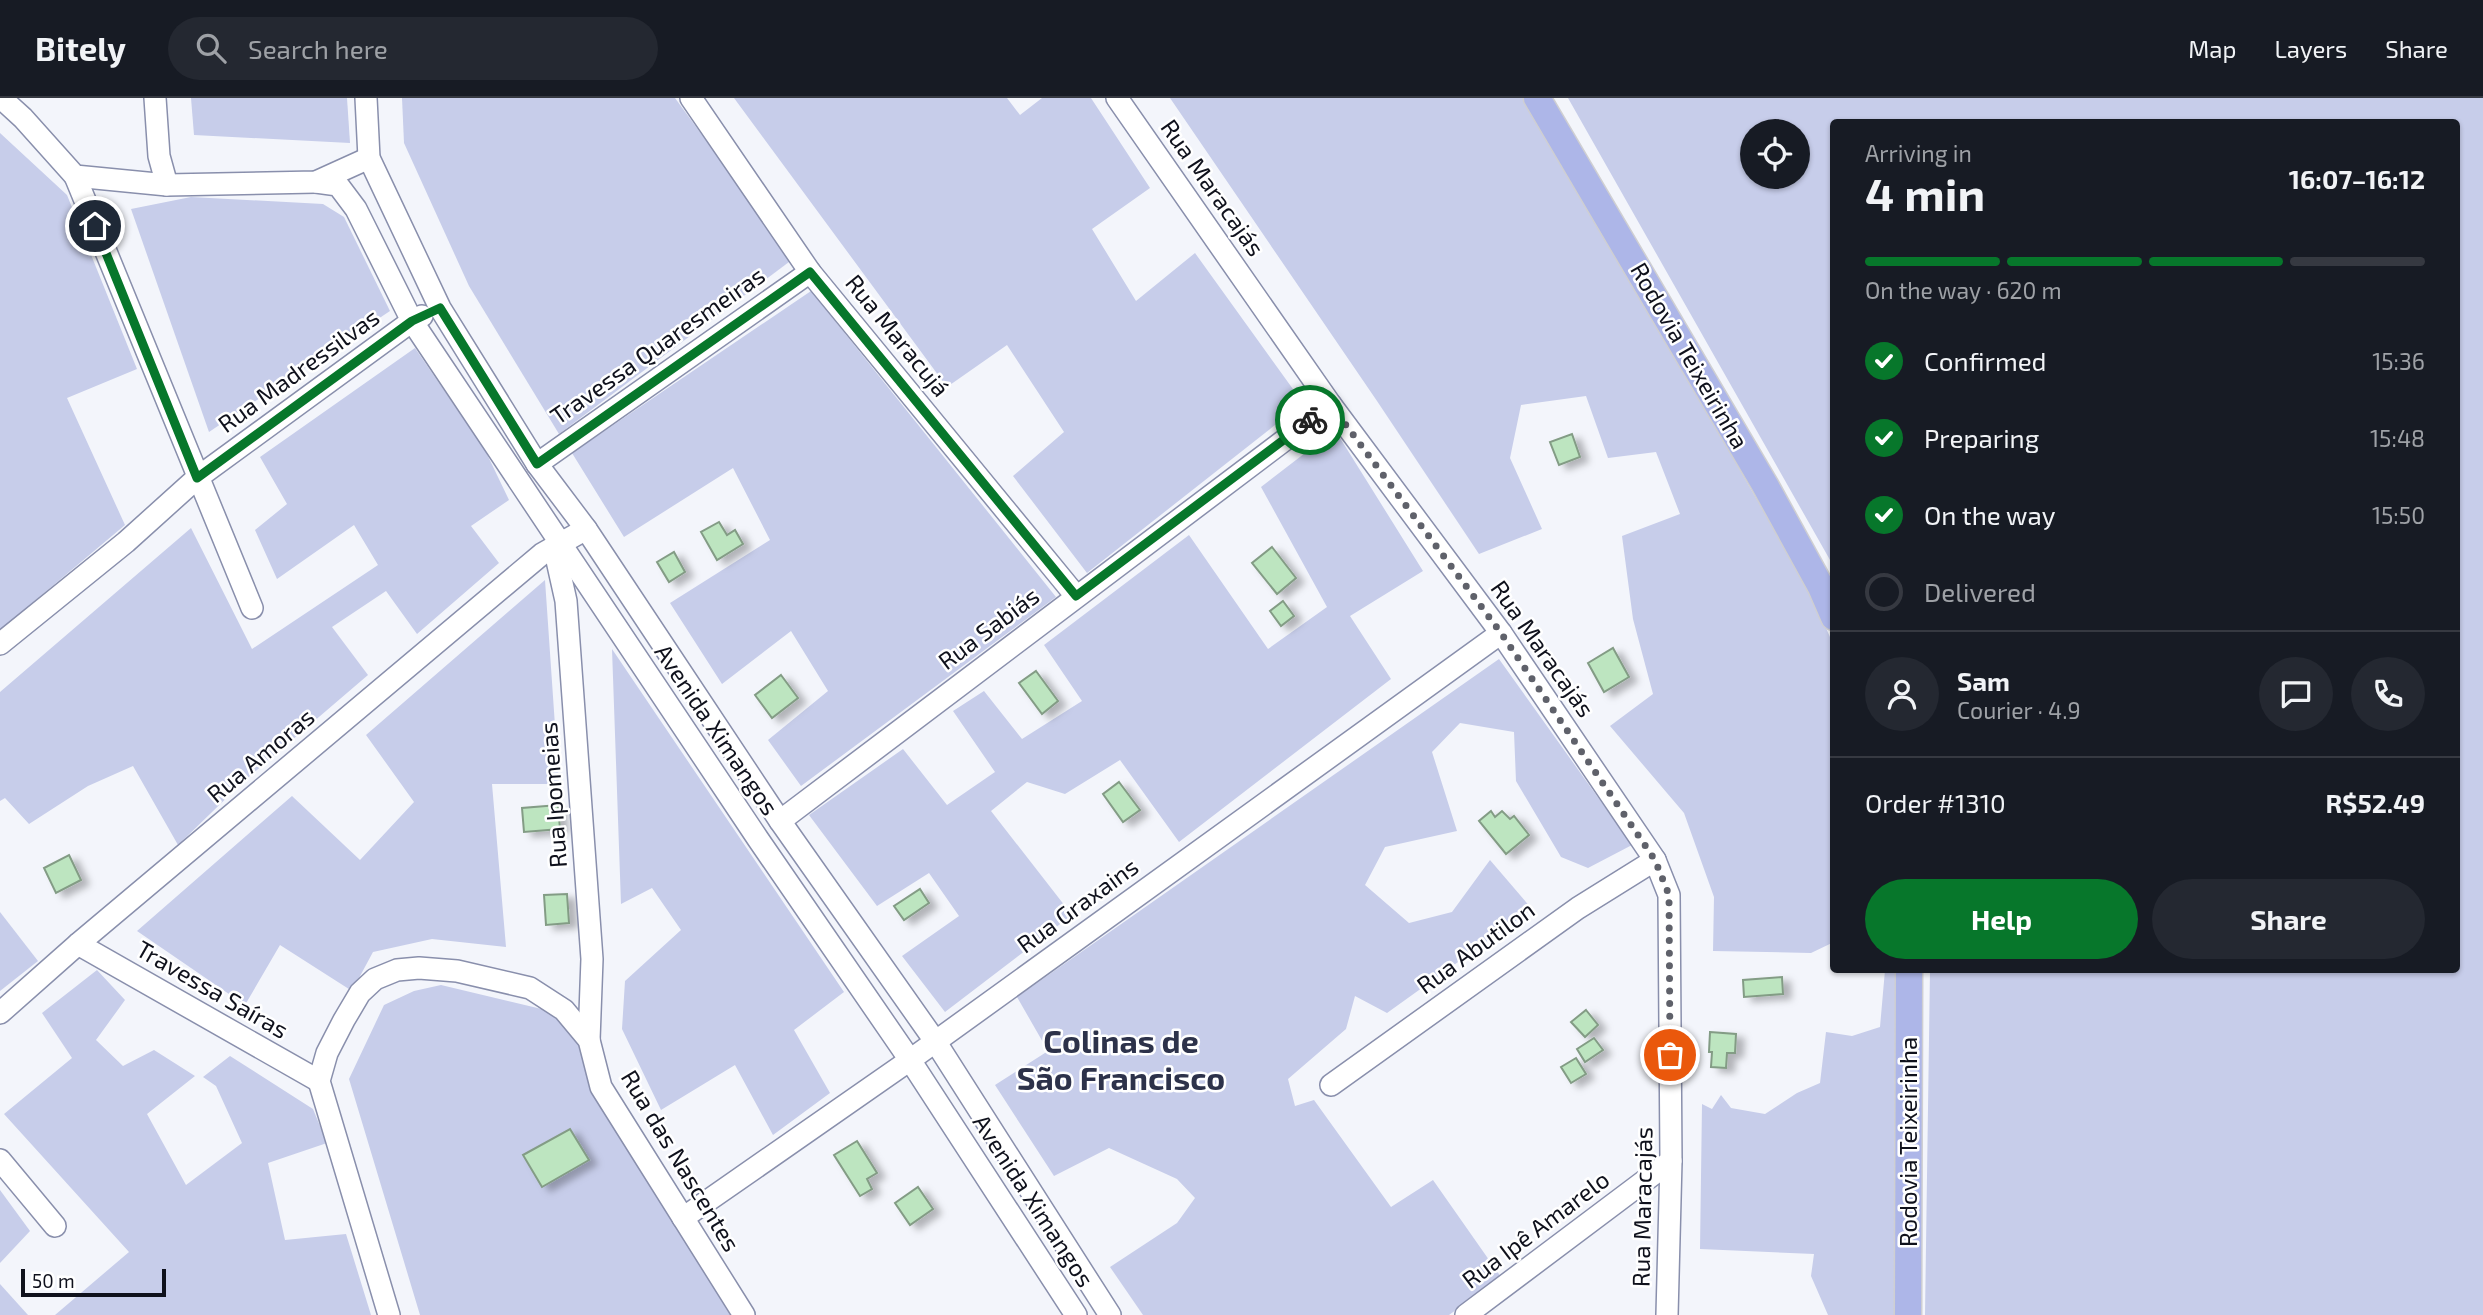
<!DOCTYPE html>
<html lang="en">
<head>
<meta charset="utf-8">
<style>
  :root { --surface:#171b24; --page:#242831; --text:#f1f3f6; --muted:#9ea1a6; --line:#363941; --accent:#07772b }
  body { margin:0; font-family:"Exo 2",sans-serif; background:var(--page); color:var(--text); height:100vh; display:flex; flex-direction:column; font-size:26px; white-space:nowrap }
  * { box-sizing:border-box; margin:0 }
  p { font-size:23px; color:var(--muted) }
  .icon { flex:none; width:38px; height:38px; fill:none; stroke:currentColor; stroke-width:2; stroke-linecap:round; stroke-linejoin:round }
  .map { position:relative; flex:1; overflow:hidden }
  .drawer { position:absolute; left:1830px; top:21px; width:630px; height:854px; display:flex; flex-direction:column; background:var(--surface); border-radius:7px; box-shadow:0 2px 5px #0004 }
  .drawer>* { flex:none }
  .controls { position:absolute; left:1740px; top:21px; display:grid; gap:14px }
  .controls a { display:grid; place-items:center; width:70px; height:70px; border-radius:50%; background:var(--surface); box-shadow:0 2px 5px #0004; font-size:35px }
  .scale { position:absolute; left:21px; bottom:18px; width:145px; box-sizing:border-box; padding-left:7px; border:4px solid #0f111c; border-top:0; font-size:19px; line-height:24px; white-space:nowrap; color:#0f111c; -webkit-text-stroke:5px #fff; paint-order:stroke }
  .pin { position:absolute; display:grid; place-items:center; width:60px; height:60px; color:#fff; margin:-30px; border:4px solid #fff; border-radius:50%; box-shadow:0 2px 7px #0007 }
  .courier { position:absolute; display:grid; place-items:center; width:70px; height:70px; margin:-35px; border:5px solid #07772b; border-radius:50%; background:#fff; color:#222; box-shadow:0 2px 9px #0007 }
  .summary em { font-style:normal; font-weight:700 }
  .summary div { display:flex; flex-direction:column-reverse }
  .summary { display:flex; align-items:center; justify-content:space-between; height:119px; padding:0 35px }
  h1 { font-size:46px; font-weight:700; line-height:52px }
  .bar { display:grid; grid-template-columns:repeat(4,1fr); gap:10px 7px; align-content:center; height:84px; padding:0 35px }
  .bar i { height:9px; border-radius:5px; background:var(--line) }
  .bar .active { background:var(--accent) }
  .bar p { grid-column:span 4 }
  .line { display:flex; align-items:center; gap:18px; padding:0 35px; border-top:2px solid var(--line) }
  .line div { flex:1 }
  .round { display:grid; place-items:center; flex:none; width:74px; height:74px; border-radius:37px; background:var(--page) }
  ol { padding:0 35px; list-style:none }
  li { display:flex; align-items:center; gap:21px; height:77px }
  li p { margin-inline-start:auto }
  li .icon { padding:7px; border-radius:50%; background:var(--accent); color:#fff; stroke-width:4 }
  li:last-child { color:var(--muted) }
  li i { width:38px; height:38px; border:4px solid var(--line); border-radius:50% }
  .action { display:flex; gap:14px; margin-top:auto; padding:14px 35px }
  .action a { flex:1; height:80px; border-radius:42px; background:var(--accent); color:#fff; font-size:28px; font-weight:700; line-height:80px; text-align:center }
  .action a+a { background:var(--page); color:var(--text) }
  header { display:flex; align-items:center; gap:42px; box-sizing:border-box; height:98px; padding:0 35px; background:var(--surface); border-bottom:2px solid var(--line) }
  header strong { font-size:33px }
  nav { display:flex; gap:38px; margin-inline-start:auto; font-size:24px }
  .search { width:490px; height:63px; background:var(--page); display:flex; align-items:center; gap:18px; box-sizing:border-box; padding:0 24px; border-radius:38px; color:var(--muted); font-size:26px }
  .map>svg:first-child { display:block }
  .green { fill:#c7cdea; fill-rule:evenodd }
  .building { fill:#bde5c0; stroke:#839c85; stroke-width:2; filter:url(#shadow) }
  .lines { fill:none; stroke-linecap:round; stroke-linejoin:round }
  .minor-casing { stroke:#898fac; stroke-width:24 }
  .major-casing { stroke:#cfcfd2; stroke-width:29 }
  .minor { stroke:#fff; stroke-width:21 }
  .major { stroke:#adb6e8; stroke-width:26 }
  .done { stroke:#5f616a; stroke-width:7; stroke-dasharray:0 12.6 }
  .route { stroke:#07772b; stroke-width:9 }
  .labels { text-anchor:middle; stroke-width:5; stroke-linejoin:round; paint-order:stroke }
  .street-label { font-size:24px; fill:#0f111c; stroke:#fff }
  .district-label { font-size:32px; font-weight:bold; fill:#2d324a; stroke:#fff }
</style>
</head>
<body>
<header>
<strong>Bitely</strong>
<div class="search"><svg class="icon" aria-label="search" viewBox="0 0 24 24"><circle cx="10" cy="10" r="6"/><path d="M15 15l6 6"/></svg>Search here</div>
<nav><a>Map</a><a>Layers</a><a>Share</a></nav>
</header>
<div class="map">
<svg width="2483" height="1217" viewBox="0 0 2483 1217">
  <defs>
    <filter id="shadow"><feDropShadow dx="8" dy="4.5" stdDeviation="3.5" flood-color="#0004"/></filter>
  </defs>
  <rect width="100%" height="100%" fill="#f3f5fb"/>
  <!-- green -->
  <g class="green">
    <polygon points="191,0 347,0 350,45 194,37"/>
    <polygon points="402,0 675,0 793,161 559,336 469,188 404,45"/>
    <polygon points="734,0 1007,0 1020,17 1042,0 1091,0 1150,90 1092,131 1136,203 1195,155 1303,305 1087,475 1013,378 1064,334 1007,247 947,289"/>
    <polygon points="1170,0 1523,0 1551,43 1810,494 1834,548 1834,844 1811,855 1713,853 1714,799 1684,715 1610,628 1653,596 1633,521 1622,438 1680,416 1656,354 1608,360 1586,298 1521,307 1510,360 1542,431 1479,456 1377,303"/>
    <path d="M 1568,0 L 2483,0 L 2483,1217 L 1925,1217 L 1930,872 L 2457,872 L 2457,24 L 1834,24 L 1834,469 ZM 1752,33 L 1797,33 L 1797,79 L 1752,79 Z"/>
    <polygon points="0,35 67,97 137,271 67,300 125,427 0,532"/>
    <polygon points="191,99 323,106 344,119 390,213 209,334 131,111"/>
    <polygon points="811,193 1056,499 801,688 768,642 828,593 791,533 722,586 670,505 770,442 733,370 624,439 572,355"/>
    <polygon points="415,250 485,352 509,402 471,428 499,465 417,536 386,493 332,529 368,577 243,684 178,747 133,668 88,688 29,726 5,700 0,703 0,594 191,430 252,551 378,467 354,427 277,481 255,432 287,406 260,359"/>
    <polygon points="1335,332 1423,473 1350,518 1391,581 1179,744 1120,662 1065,696 1027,684 991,713 1072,817 945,914 902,858 959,818 929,775 877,808 809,717 903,651 947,707 995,674 953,613 984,593 1022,641 1082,603 1044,547 1189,437 1268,551 1327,509 1261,389"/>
    <polygon points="545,482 559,686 492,686 506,849 432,841 373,854 352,893 280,847 245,907 137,833 292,698 360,762 414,704 366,637"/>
    <polygon points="612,551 844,894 794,932 830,995 773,1037 735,967 661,1012 622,931 625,883 681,832 652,790 621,806"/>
    <polygon points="1499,561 1632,747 1588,770 1561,759 1516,683 1514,634 1460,625 1432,654 1457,733 1385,749 1365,787 1409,825 1452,814 1490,762 1532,811 1387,915 1355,898 1346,931 1288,981 1295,1008 1314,1002 1391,1109 1433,1082 1501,1179 1449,1217 1143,1217 1110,1169 1177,1125 1195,1100 1177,1081 1109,1050 1054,1078 995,987 1048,953 1017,899"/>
    <polygon points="0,814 38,863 0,893"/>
    <polygon points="97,872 125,902 96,942 123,968 154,952 195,978 147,1016 186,1087 242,1045 216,988 203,979 230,958 313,1011 327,1045 268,1065 285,1142 346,1136 371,1217 55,1217 129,1154 4,1016 72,960 42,915"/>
    <polygon points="1885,872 1899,872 1897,1217 1828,1217 1811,1178 1814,1156 1700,1151 1702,1006 1712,1011 1721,997 1731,1010 1765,1016 1797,995 1820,985 1826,934 1852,938 1880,929"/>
    <polygon points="441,887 550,913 581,945 592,993 732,1217 420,1217 349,981 384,907 414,893"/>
    <polygon points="0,1092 30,1133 0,1165"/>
    <polygon points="0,1186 28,1217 0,1217"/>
  </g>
  <!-- building -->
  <g class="building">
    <polygon points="1572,336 1580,359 1559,367 1550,344"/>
    <polygon points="719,424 727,437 735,432 743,446 717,462 701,434"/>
    <polygon points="1272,449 1296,480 1277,496 1252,465"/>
    <polygon points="674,454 685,474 669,484 657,464"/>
    <polygon points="1283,503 1294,518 1281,528 1270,513"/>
    <polygon points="1613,550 1629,579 1604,594 1588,565"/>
    <polygon points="1036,573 1058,603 1042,616 1019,585"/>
    <polygon points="781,577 798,600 772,620 755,597"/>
    <polygon points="1119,684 1140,712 1123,724 1103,696"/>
    <polygon points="558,707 560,731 524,734 522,710"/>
    <polygon points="1491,713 1495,719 1502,713 1510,721 1514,718 1529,737 1506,756 1479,723"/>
    <polygon points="69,757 81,782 56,795 44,770"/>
    <polygon points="920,791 929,805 904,822 894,808"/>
    <polygon points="567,796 569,825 546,827 544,797"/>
    <polygon points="1782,879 1783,896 1744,899 1743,882"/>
    <polygon points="1586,912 1598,927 1585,939 1571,924"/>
    <polygon points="1710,934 1736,936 1735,955 1727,955 1726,970 1711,969 1712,954 1709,954"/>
    <polygon points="1594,940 1603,952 1585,964 1577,951"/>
    <polygon points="1576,960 1586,976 1571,985 1561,969"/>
    <polygon points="570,1031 589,1062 542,1089 523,1057"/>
    <polygon points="857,1043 877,1075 867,1081 872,1091 860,1098 834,1057"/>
    <polygon points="918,1089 933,1111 910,1127 895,1105"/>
  </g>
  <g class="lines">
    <defs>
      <g id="minor">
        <polyline points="1,0 23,20 75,78 167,87 316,84 369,60"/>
        <polyline points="155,0 159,58 167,87"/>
        <polyline points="366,0 369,60 440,210 537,366 586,431 780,723 935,943 1110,1217"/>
        <polyline points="691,0 810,174 1076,498"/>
        <polyline points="1117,0 1331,307 1501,535 1655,762 1669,797 1671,1063 1667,1217"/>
        <polyline points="75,78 252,510"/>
        <polyline points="316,84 338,87 356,111 412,223 758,741 910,962 1076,1217"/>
        <polyline points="537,366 810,174"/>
        <polyline points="554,449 566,503 592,861 589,942"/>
        <polyline points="0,546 126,444 197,380 412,223 422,218"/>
        <polyline points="780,723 1331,307"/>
        <polyline points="78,846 319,983"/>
        <polyline points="0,915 78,846 542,456 586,431"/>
        <polyline points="1331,987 1578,810 1655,762"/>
        <polyline points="0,1062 55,1128"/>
        <polyline points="683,1120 910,962 1501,535"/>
        <polyline points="389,1217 319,983 327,955 344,922 360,895 375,881 397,872 419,870 457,873 530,890 564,912 589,942 601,989 744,1217"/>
        <polyline points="1466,1217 1671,1063"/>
      </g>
      <g id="major">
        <polyline points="1537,0 1765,387 1821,489 1834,519"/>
        <polyline points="1908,1217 1909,872"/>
      </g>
    </defs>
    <!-- minor casing -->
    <use href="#minor" class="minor-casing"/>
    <!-- major casing -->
    <use href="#major" class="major-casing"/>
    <!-- minor -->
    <use href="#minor" class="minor"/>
    <!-- major -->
    <use href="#major" class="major"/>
  </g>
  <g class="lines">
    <!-- done -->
    <polyline class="done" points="1310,322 1331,307 1501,535 1655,762 1669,797 1670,957"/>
    <!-- route -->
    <polyline class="route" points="95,128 197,380 412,223 440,210 537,366 810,174 1076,498 1310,322"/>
  </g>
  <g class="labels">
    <!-- street labels -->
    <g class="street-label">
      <text transform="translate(1212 90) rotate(55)" y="8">Rua Maracajás</text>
      <text transform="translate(897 238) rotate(51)" y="8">Rua Maracujá</text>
      <text transform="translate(658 248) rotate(-35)" y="8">Travessa Quaresmeiras</text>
      <text transform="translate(1689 258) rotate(60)" y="8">Rodovia Teixeirinha</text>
      <text transform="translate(299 273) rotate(-36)" y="8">Rua Madressilvas</text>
      <text transform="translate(989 531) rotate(-37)" y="8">Rua Sabiás</text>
      <text transform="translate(1542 551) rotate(55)" y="8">Rua Maracajás</text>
      <text transform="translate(716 632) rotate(56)" y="8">Avenida Ximangos</text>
      <text transform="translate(261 658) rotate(-40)" y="8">Rua Amoras</text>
      <text transform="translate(554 697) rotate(-94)" y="8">Rua Ipomeias</text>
      <text transform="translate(1078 808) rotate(-36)" y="8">Rua Graxains</text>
      <text transform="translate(1476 850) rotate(-36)" y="8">Rua Abutilon</text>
      <text transform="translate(212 892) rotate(30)" y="8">Travessa Saíras</text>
      <text transform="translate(1909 1044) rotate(-90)" y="8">Rodovia Teixeirinha</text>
      <text transform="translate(680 1063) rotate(59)" y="8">Rua das Nascentes</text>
      <text transform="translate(1033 1103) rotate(57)" y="8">Avenida Ximangos</text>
      <text transform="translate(1643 1109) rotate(-89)" y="8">Rua Maracajás</text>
      <text transform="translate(1536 1132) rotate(-37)" y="8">Rua Ipê Amarelo</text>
    </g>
    <!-- district labels -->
    <g class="district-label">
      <text x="1121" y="955">Colinas de<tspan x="1121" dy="37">São Francisco</tspan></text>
    </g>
  </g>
</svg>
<div class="controls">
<a><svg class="icon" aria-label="locate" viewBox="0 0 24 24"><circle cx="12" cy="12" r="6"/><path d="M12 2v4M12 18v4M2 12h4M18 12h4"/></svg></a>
</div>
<div class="scale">50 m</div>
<div class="pin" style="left:1670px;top:957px;background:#ea580c"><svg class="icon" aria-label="bag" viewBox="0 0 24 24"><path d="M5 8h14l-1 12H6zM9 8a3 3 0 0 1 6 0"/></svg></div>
<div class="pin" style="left:95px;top:128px;background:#1f2937"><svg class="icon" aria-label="home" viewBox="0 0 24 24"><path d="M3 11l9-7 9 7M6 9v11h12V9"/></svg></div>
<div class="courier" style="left:1310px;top:322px"><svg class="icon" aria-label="bike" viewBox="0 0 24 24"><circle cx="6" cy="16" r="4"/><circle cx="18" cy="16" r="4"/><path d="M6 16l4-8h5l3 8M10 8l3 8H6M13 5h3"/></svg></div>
<section class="drawer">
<div class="summary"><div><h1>4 min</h1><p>Arriving in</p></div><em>16:07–16:12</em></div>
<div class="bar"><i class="active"></i><i class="active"></i><i class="active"></i><i></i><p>On the way · 620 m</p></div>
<ol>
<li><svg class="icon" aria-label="check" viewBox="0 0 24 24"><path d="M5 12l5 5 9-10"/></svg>Confirmed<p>15:36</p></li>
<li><svg class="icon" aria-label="check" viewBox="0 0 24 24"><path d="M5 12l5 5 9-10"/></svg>Preparing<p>15:48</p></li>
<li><svg class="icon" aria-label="check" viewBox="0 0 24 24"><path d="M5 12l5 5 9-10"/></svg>On the way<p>15:50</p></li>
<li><i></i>Delivered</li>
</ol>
<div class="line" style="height:126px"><a class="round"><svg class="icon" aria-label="person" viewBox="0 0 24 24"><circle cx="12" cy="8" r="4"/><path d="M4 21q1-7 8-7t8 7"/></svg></a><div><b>Sam</b><p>Courier · 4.9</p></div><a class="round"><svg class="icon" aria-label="chat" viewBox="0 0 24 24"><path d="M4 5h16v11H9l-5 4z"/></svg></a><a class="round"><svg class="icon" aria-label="phone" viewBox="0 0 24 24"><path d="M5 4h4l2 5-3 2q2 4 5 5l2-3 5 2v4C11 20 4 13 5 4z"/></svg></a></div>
<div class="line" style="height:91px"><div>Order #1310</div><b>R$52.49</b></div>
<div class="action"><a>Help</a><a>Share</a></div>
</section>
</div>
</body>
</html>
